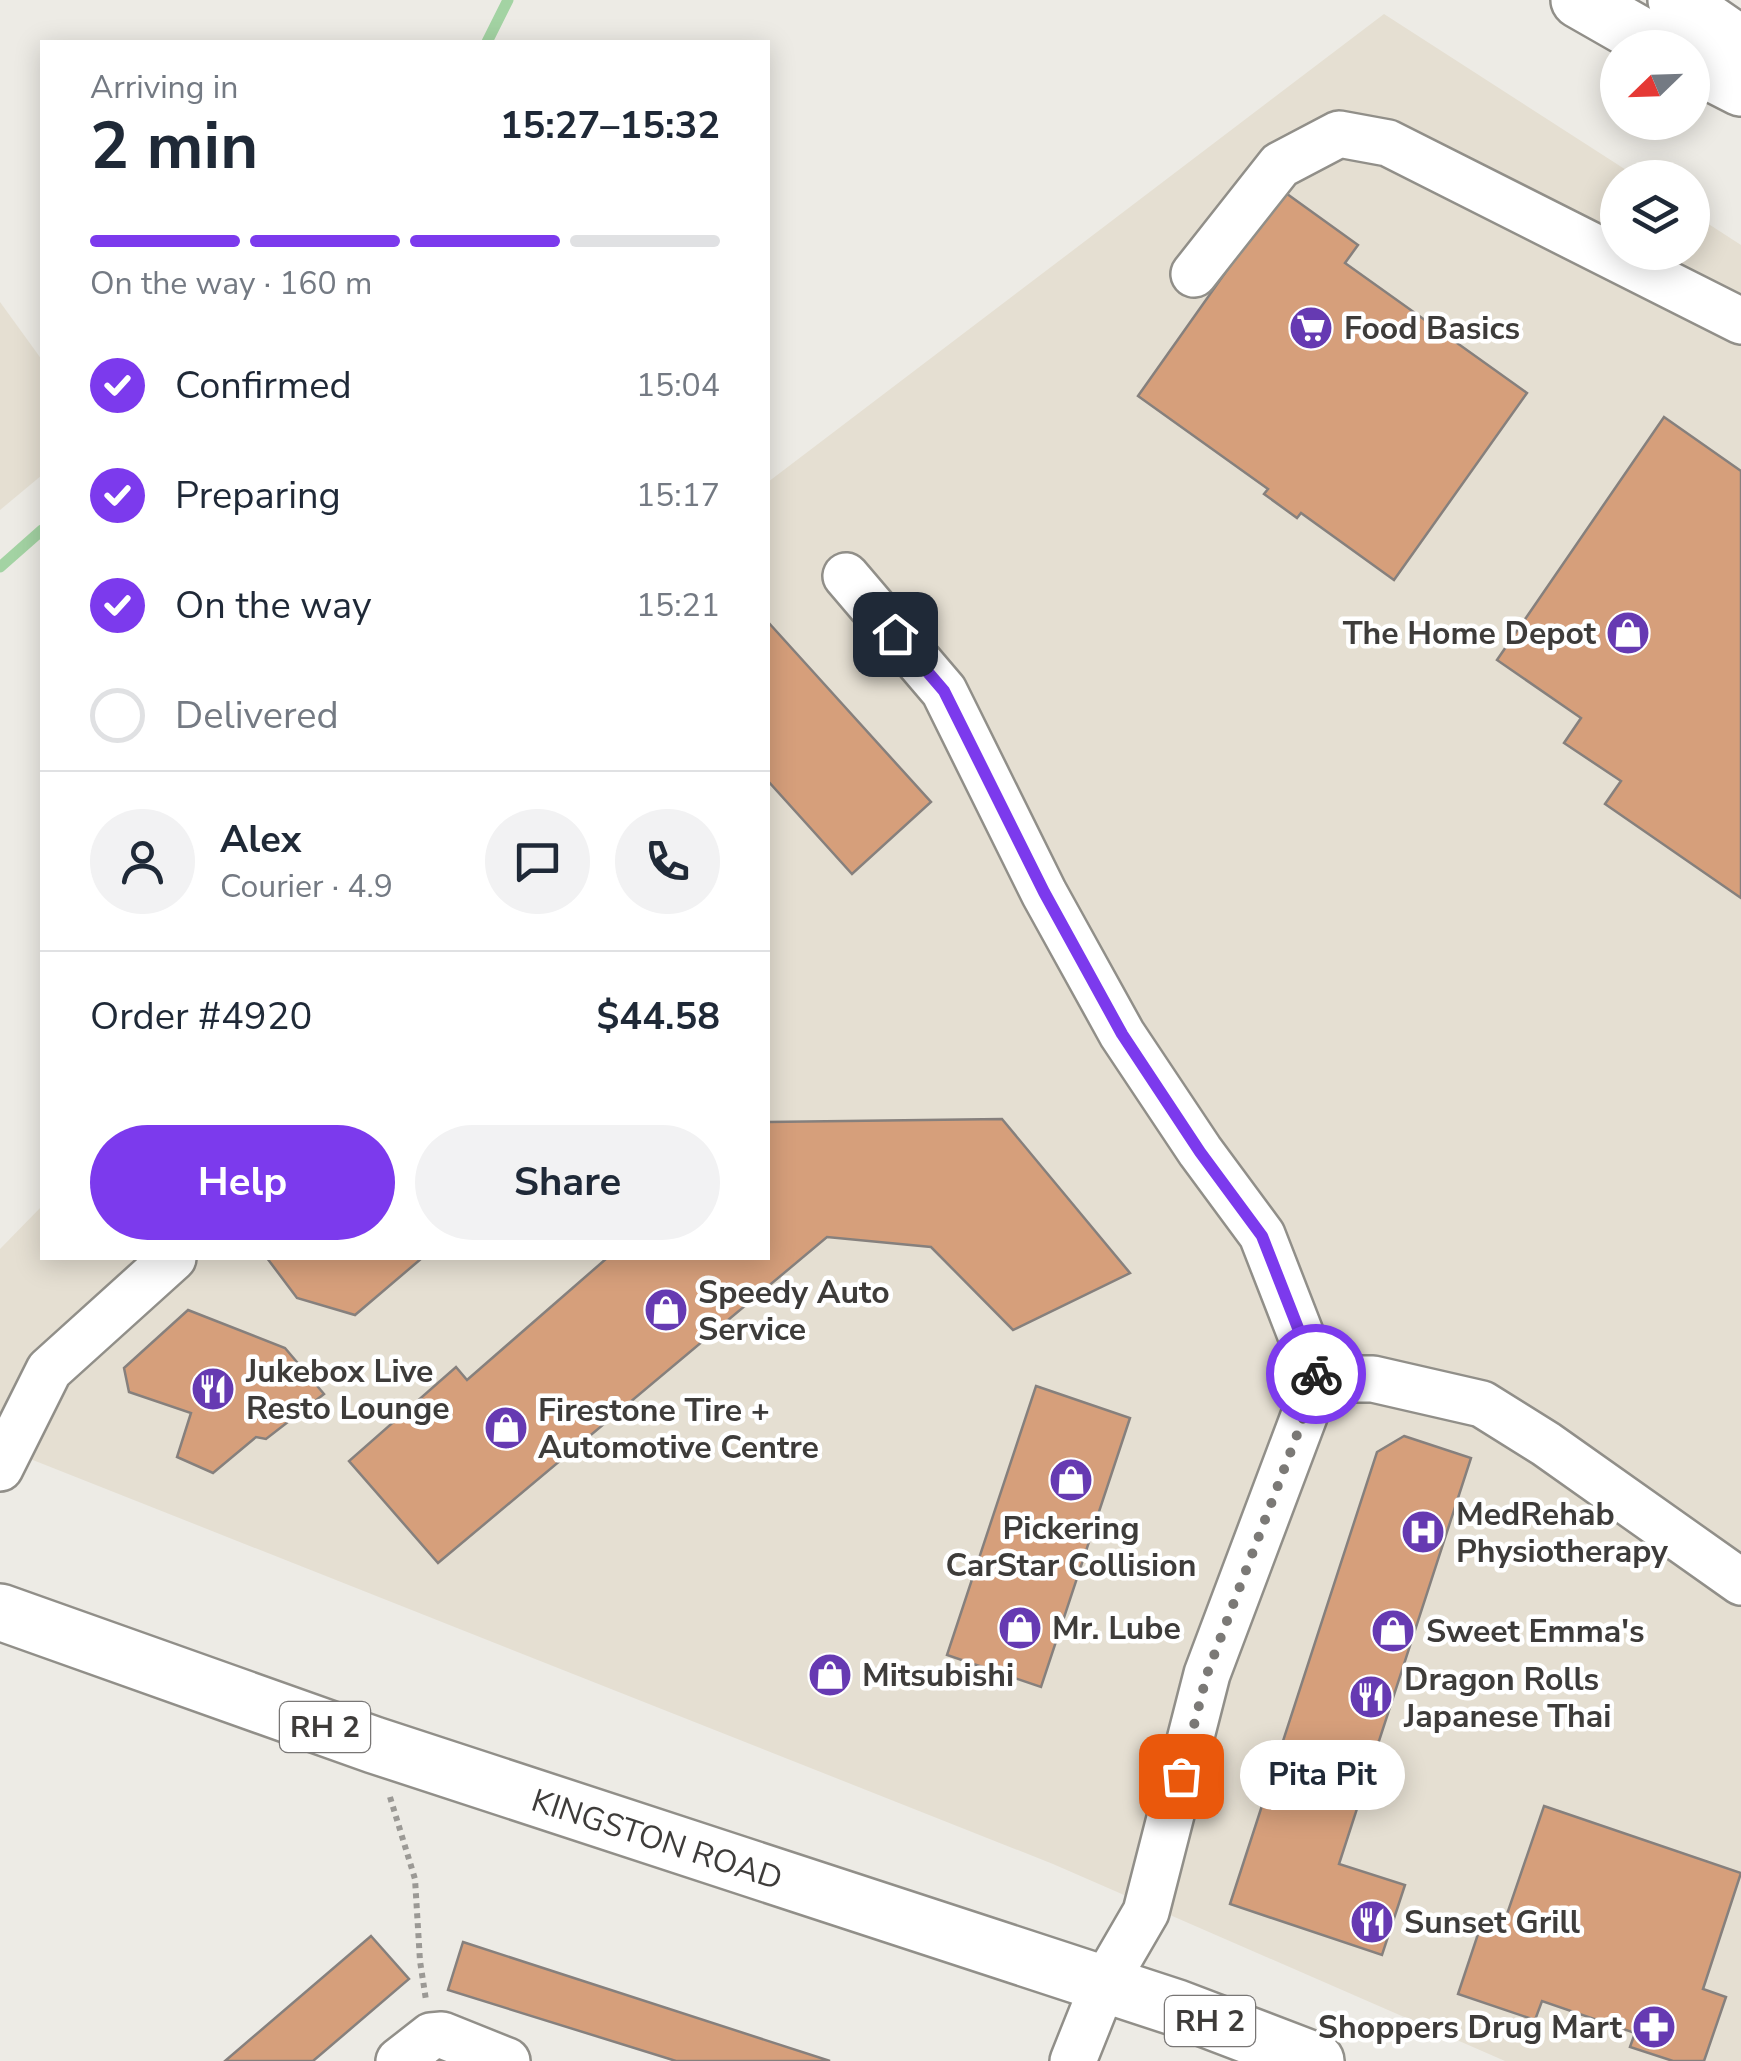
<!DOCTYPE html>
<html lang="en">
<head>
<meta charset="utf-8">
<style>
  :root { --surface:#fff; --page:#f2f2f3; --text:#1f2937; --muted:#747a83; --line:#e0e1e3; --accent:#7c3aed }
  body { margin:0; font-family:"Nunito Sans",sans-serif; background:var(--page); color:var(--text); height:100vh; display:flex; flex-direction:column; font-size:38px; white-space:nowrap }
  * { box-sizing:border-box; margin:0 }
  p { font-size:32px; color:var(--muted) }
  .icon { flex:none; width:55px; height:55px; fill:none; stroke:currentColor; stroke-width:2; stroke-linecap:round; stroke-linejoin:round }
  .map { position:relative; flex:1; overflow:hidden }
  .sheet { position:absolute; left:40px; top:40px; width:730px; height:1220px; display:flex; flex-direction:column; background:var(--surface); border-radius:0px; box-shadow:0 5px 25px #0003 }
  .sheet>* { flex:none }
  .needle { width:65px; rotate:247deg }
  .fabs { position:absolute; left:1600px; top:30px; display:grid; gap:20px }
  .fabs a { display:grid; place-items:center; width:110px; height:110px; border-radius:50%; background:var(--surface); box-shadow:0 5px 25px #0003; font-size:50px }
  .pin { position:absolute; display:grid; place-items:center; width:85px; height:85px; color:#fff; margin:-42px; border-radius:20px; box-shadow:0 5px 15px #0006 }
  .courier { position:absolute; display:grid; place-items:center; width:100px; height:100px; margin:-50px; border:8px solid #7c3aed; border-radius:50%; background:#fff; color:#222; box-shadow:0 2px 12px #0007 }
  .bubble { position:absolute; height:70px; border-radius:35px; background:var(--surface); box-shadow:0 5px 25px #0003; font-size:32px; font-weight:700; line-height:70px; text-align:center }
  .head em { font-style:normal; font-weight:700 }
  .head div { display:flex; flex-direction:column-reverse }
  .head { display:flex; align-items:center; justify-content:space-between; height:170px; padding:0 50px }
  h1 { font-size:65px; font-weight:700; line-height:75px }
  .bar { display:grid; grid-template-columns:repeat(4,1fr); gap:15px 10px; align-content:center; height:120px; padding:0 50px }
  .bar i { height:12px; border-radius:8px; background:var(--line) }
  .bar .active { background:var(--accent) }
  .bar p { grid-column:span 4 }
  .line { display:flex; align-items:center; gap:25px; padding:0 50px; border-top:2px solid var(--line) }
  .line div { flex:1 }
  .round { display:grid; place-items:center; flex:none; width:105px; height:105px; border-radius:52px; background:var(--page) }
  ol { padding:0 50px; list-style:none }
  li { display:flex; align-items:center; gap:30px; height:110px }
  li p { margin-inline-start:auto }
  li .icon { padding:10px; border-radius:50%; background:var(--accent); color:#fff; stroke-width:4 }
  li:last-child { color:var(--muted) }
  li i { width:55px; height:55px; border:5px solid var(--line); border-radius:50% }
  .primary-button { display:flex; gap:20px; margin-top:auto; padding:20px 50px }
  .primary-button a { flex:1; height:115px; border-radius:60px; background:var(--accent); color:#fff; font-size:40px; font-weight:700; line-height:115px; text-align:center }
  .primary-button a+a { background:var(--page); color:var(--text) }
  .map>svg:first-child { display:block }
  .built { fill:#e5dfd2 }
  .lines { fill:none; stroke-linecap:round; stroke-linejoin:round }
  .stream { stroke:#a3d3a3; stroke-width:11 }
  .building { fill:#d69f7b; stroke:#86807d; stroke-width:2.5 }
  .minor-casing { stroke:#918f89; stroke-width:50 }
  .major-casing { stroke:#918f89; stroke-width:60 }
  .highway-casing { stroke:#918f89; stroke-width:60 }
  .path { stroke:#9b9995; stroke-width:6; stroke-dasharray:5 5; stroke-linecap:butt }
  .minor { stroke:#fff; stroke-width:45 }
  .major { stroke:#fff; stroke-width:55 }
  .highway { stroke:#fff; stroke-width:55 }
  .done { stroke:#7b7976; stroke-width:10; stroke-dasharray:0 18 }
  .route { stroke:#7c3aed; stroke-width:12 }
  .labels { text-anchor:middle; stroke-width:9; stroke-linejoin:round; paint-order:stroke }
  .shield { fill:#fff; stroke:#787675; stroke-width:2.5 }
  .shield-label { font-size:30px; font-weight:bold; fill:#3e3c3a }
  .poi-label { font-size:32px; font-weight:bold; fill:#3e3c3a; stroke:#fff; text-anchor:start }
  .street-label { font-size:32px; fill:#3e3c3a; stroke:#fff }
</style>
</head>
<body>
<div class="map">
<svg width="1741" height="2061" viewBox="0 0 1741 2061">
  <rect width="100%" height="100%" fill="#edebe5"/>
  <!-- built -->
  <g class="built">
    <polygon points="1384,14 1637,177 1618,178 1618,252 1692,252 1693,214 1741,245 1741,2061 1505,2061 1053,1864 0,1447 0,1249 42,1206 42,1258 768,1258 768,482"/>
    <polygon points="0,302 42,360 42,475 0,510"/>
  </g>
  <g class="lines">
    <!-- stream -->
    <g class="stream">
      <polyline points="487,42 508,0"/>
      <polyline points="0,567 42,530"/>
    </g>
  </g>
  <!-- building -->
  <g class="building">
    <polygon points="1283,191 1358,245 1345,263 1527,393 1394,580 1301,513 1297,518 1264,494 1268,489 1138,396"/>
    <polygon points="1664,417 1741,471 1741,898 1605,804 1621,781 1564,743 1581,718 1497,660"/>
    <polygon points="768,622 931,802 852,874 768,781"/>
    <polygon points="1002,1119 1130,1273 1013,1330 931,1247 827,1237 438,1563 349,1461 456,1367 467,1380 607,1258 768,1258 768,1122"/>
    <polygon points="267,1258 422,1258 355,1315 297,1298"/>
    <polygon points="188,1310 285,1348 324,1394 266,1439 256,1437 213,1473 177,1457 191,1413 129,1392 124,1368"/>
    <polygon points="1036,1386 1130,1418 1041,1687 947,1655"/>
    <polygon points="1404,1436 1471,1458 1339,1864 1405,1885 1382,1955 1230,1904 1377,1452"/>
    <polygon points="1544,1806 1741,1873 1703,1989 1726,1997 1704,2061 1673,2061 1630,2047 1635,2033 1542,2001 1535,2020 1458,1994 1484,1916 1504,1923"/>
    <polygon points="371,1936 409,1979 313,2061 225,2061"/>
    <polygon points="463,1942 830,2061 676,2061 448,1990"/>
  </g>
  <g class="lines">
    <defs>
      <g id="minor">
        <polyline points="1194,274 1280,165 1339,134 1388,143 1741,321"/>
        <polyline points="846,576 944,691 1044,893 1122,1034 1200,1151 1262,1235 1318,1379 1207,1674 1146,1912 1103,1986 1073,2061"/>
        <polyline points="1318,1379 1373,1379 1482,1404 1546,1444 1741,1582"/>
        <polyline points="0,1468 49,1370 173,1258"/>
        <polyline points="399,2061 431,2036 442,2035 507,2061"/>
      </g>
      <polyline id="major" points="0,1612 374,1745 1177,2008 1316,2061"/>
      <g id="highway">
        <polyline points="1579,0 1663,48"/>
        <polyline points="1676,0 1741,45"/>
        <polyline points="1692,63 1741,88"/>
      </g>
    </defs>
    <!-- minor casing -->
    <use href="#minor" class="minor-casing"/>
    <!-- major casing -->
    <use href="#major" class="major-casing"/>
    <!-- highway casing -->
    <use href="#highway" class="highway-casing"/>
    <!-- path -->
    <polyline class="path" points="390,1797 415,1879 420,1961 426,2000"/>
    <!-- minor -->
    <use href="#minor" class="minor"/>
    <!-- major -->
    <use href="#major" class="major"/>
    <!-- highway -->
    <use href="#highway" class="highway"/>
  </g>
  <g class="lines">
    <!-- done -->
    <polyline class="done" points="1181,1776 1207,1674 1318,1379 1316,1374"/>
    <!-- route -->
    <polyline class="route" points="895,634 944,691 1044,892 1122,1034 1200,1152 1262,1236 1316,1374"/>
  </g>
  <!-- icons -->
  <defs>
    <symbol id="supermarket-disc" viewBox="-11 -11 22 22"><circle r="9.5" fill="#663ab2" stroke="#fff"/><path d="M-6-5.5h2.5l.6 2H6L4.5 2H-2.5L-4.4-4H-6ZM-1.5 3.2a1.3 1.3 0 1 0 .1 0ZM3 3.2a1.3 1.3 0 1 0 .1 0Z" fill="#fff"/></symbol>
    <symbol id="shop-disc" viewBox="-11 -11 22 22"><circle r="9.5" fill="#663ab2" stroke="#fff"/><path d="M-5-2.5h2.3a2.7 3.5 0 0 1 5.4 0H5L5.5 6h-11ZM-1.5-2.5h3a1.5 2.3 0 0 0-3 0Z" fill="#fff"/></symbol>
    <symbol id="restaurant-disc" viewBox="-11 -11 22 22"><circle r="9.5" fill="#663ab2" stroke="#fff"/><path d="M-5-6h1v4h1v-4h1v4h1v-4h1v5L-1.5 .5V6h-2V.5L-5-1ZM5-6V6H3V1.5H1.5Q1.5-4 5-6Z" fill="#fff"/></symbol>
    <symbol id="hospital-disc" viewBox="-11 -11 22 22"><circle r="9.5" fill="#663ab2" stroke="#fff"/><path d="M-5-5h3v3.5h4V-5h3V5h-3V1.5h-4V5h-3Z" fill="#fff"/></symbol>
    <symbol id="pharmacy-disc" viewBox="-11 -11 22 22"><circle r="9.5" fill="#663ab2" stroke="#fff"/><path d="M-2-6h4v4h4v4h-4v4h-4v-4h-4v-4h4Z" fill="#fff"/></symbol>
  </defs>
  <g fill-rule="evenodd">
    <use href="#supermarket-disc" x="1286" y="303" width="50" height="50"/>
    <use href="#shop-disc" x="1603" y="608" width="50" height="50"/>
    <use href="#shop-disc" x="641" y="1285" width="50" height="50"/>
    <use href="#restaurant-disc" x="188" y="1364" width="50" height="50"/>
    <use href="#shop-disc" x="481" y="1403" width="50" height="50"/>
    <use href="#shop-disc" x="1046" y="1455" width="50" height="50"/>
    <use href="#hospital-disc" x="1398" y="1507" width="50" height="50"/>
    <use href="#shop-disc" x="995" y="1603" width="50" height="50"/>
    <use href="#shop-disc" x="1368" y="1606" width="50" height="50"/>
    <use href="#shop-disc" x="805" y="1650" width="50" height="50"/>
    <use href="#restaurant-disc" x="1346" y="1672" width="50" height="50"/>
    <use href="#restaurant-disc" x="1347" y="1897" width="50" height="50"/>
    <use href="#pharmacy-disc" x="1629" y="2002" width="50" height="50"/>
  </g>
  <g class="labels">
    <!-- shield labels -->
    <g class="shield">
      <rect x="280" y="1702" width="90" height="50" rx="8"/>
      <rect x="1165" y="1996" width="90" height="50" rx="8"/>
    </g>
    <g class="shield-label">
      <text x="325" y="1737">RH 2</text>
      <text x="1210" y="2031">RH 2</text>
    </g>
    <!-- poi labels -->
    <g class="poi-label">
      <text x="1344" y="339">Food Basics</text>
      <text x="1596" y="644" text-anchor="end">The Home Depot</text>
      <text x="698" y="1303">Speedy Auto<tspan x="698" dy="37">Service</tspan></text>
      <text x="246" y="1382">Jukebox Live<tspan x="246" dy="37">Resto Lounge</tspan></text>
      <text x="538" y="1421">Firestone Tire +<tspan x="538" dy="37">Automotive Centre</tspan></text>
      <text x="1456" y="1525">MedRehab<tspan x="1456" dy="37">Physiotherapy</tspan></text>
      <text x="1071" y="1539" text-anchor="middle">Pickering<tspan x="1071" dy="37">CarStar Collision</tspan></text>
      <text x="1052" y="1639">Mr. Lube</text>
      <text x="1426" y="1642">Sweet Emma's</text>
      <text x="862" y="1686">Mitsubishi</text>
      <text x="1404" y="1690">Dragon Rolls<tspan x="1404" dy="37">Japanese Thai</tspan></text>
      <text x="1404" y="1933">Sunset Grill</text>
      <text x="1622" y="2038" text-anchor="end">Shoppers Drug Mart</text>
    </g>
    <!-- street labels -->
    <g class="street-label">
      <text transform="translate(657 1839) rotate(18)" y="11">KINGSTON ROAD</text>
    </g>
  </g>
</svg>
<div class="fabs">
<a><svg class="needle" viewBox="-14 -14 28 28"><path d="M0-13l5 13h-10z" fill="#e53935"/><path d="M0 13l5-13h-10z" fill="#747a83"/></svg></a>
<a><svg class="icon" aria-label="layers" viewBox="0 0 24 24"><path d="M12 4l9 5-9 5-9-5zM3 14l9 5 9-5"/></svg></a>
</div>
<div class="pin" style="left:1181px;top:1776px;background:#ea580c"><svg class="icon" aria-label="bag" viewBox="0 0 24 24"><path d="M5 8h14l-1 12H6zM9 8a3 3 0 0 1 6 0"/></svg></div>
<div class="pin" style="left:895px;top:634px;background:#1f2937"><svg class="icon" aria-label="home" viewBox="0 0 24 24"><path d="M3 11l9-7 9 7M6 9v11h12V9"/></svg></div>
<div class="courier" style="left:1316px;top:1374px"><svg class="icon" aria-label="bike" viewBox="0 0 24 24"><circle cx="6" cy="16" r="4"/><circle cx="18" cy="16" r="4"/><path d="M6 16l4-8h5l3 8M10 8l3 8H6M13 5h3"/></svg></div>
<div class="bubble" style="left:1240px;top:1740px;width:165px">Pita Pit</div>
<section class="sheet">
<div class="head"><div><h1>2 min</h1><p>Arriving in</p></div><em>15:27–15:32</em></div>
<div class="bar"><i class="active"></i><i class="active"></i><i class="active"></i><i></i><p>On the way · 160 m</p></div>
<ol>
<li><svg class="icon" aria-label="check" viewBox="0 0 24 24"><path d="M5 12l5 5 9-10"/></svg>Confirmed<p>15:04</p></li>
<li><svg class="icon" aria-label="check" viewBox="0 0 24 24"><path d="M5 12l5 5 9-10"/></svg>Preparing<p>15:17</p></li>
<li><svg class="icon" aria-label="check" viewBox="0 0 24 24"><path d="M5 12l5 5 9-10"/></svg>On the way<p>15:21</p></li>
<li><i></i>Delivered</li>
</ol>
<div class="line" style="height:180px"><a class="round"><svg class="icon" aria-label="person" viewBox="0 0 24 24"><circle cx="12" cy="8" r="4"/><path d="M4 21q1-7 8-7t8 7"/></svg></a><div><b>Alex</b><p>Courier · 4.9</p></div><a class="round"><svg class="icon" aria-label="chat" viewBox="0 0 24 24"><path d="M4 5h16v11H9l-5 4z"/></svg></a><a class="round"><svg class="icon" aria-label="phone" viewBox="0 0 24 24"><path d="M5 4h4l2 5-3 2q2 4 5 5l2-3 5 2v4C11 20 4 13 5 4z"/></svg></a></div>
<div class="line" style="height:130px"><div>Order #4920</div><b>$44.58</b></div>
<div class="primary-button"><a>Help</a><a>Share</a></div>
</section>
</div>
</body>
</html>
